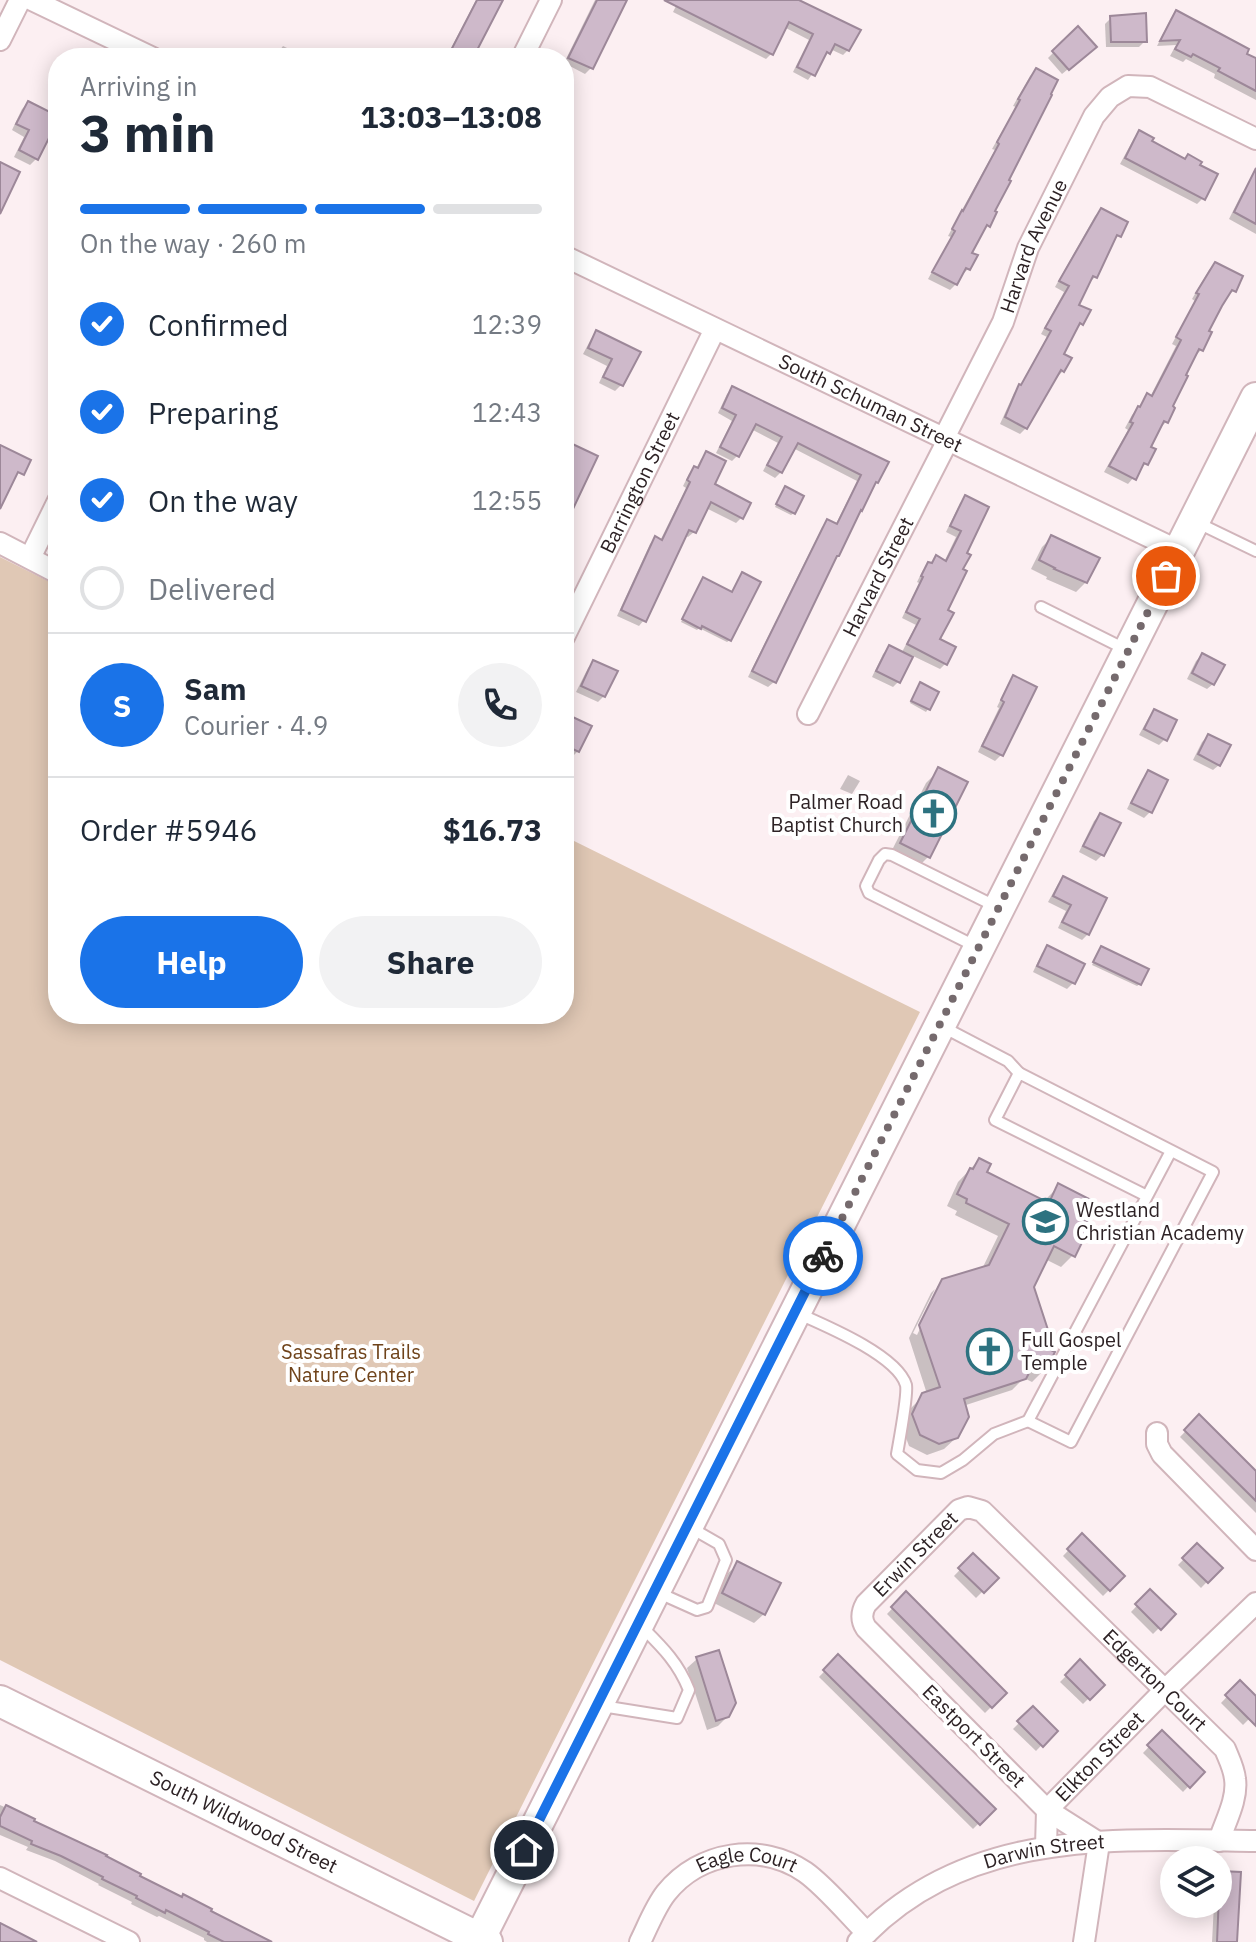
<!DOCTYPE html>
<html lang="en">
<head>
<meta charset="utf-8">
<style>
  :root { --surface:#fff; --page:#f2f2f3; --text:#1f2937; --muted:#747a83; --line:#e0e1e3; --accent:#1a73e8 }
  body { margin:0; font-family:"IBM Plex Sans",sans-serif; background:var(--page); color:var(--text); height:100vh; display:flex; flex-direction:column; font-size:30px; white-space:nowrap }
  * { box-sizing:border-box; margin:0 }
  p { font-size:26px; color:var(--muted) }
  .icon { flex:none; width:44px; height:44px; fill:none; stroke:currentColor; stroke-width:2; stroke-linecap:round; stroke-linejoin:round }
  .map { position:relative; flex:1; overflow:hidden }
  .panel { position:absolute; left:48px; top:48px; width:526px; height:976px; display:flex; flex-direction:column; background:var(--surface); border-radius:32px; box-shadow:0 4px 20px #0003 }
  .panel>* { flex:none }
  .buttons { position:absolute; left:1160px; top:1846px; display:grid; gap:16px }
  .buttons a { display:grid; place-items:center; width:72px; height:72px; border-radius:50%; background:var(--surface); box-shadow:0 4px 20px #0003; font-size:40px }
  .pin { position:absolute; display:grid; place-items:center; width:68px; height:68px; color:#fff; margin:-34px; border:4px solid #fff; border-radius:50%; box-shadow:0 2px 8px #0007 }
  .courier { position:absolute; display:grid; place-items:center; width:80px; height:80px; margin:-40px; border:6px solid #1a73e8; border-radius:50%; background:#fff; color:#222; box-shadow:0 2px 10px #0007 }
  .overview em { font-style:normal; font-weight:700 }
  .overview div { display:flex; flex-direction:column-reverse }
  .overview { display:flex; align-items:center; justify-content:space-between; height:136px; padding:0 32px }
  h1 { font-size:52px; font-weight:700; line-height:60px }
  .bar { display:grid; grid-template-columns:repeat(4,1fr); gap:12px 8px; align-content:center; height:96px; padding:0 32px }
  .bar i { height:10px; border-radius:6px; background:var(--line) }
  .bar .active { background:var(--accent) }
  .bar p { grid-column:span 4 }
  .line { display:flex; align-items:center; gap:20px; padding:0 32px; border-top:2px solid var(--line) }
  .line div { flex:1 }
  .round { display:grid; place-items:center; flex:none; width:84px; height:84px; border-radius:42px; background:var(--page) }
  ol { padding:0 32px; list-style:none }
  li { display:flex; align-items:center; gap:24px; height:88px }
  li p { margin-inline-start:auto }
  li .icon { padding:8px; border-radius:50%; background:var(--accent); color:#fff; stroke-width:4 }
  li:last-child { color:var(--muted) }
  li i { width:44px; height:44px; border:4px solid var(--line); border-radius:50% }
  .primary-button { display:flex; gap:16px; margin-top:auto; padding:16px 32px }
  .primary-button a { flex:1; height:92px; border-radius:48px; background:var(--accent); color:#fff; font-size:32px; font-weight:700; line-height:92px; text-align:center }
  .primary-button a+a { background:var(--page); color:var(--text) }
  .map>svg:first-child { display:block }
  .green { fill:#e0c8b5 }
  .shadow { fill:#0003 }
  .building { fill:#ceb9ca; stroke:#9d8899; stroke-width:2 }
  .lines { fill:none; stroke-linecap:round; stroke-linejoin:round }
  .lane-casing { stroke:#d1b5bb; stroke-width:14 }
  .street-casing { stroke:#d1b5bb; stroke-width:24 }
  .secondary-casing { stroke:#d1b5bb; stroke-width:34 }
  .lane { stroke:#fff; stroke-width:10 }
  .street { stroke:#fff; stroke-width:20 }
  .secondary { stroke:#fff; stroke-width:30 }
  .done { stroke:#756a6d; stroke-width:8; stroke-dasharray:0 14.4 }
  .route { stroke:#1a73e8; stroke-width:10 }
  .labels { text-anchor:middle; stroke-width:8; stroke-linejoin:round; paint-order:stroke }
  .street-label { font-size:20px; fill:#2d2225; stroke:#fff }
  .poi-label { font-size:20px; fill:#2d2225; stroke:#fff; text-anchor:start }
  .park-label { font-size:20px; fill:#6f431a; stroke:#fff }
</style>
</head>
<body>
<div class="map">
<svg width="1256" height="1942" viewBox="0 0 1256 1942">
  <rect width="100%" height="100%" fill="#fceff2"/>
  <!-- green -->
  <polygon class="green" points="0,557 58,586 58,1014 564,1014 564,836 920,1012 474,1901 0,1660"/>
  <!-- shadow -->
  <g class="shadow">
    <polygon points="476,0 501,0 471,58 446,58"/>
    <polygon points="595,0 621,0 591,68 585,74 564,63"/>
    <polygon points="679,0 796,0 848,50 843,55 830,49 808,80 793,72 809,40 784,27 771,54 766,59 673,12"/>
    <polygon points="1177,12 1256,60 1256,100 1214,78 1215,74 1186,59 1183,62 1170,56 1176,45 1157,46 1171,18"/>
    <polygon points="1111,18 1145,41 1139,47 1106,47 1105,24"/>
    <polygon points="283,46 307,58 274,58"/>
    <polygon points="1058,48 1088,53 1062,74 1048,58"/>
    <polygon points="1036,70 1006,181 988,225 982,231 970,253 968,269 962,275 961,274 956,284 950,290 928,279 951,237 948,236 957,219 995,150 992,149 1016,107 1013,106 1030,76"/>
    <polygon points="28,103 36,159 30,165 14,157 24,137 12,130 22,109"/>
    <polygon points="1139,133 1149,142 1184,160 1203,198 1197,204 1120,164 1134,138"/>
    <polygon points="1248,187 1256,191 1256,234 1229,219 1242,193"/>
    <polygon points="1101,210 1119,235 1113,241 1095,277 1089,283 1077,305 1081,324 1076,330 1061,354 1063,371 1057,377 1026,428 1020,434 1000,424 1014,393 1019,388 1047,337 1041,334 1064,292 1055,287 1095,216"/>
    <polygon points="1215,264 1234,290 1228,296 1226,296 1207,332 1201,350 1195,356 1193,355 1166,422 1160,428 1148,448 1146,463 1128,484 1104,472 1128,430 1125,428 1132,415 1147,396 1150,397 1176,346 1172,344 1195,301 1192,299 1209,270"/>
    <polygon points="597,333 639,353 621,385 615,391 599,383 607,366 583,354 591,339"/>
    <polygon points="733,388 886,462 834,558 774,682 768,687 748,677 822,527 827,522 835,526 857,481 793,448 781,472 775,478 763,471 778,443 751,429 737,456 732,461 716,453 732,421 718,413 727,394"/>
    <polygon points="707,454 712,485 741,518 736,523 706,508 694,532 688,537 684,535 644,620 639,626 617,616 650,544 655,539 660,541 686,488 683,486 689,474 694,468 696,469 701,459"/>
    <polygon points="783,491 794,513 791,515 775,507"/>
    <polygon points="966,498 964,553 938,640 945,664 940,669 911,655 899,681 893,687 872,677 883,654 889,648 901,654 916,625 902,618 919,583 917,582 923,570 936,558 944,562 956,537 946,532 960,503"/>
    <polygon points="1052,537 1086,582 1076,592 1046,579 1047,577 1031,569 1042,547"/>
    <polygon points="701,582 730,640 727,642 699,628 697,630 681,622"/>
    <polygon points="1202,655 1213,684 1207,689 1187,679 1196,661"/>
    <polygon points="594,662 604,696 598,702 576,692 588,668"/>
    <polygon points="1014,678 1001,755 995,761 978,752 999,708 997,707 1008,684"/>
    <polygon points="918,687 928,709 926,712 910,703"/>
    <polygon points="1155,711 1165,739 1159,745 1139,735 1149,717"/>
    <polygon points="564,721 578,751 572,757 564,753"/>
    <polygon points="1208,736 1219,765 1213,770 1193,760 1202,742"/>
    <polygon points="939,770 928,857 915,870 889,856 926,783"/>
    <polygon points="1148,773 1166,781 1150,812 1144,818 1127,809 1142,779"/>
    <polygon points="848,775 860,781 852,794 840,789"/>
    <polygon points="1100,815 1102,855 1096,861 1079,852 1094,821"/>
    <polygon points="1064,879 1088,934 1082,940 1058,928 1066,911 1048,902 1058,884"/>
    <polygon points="1048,948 1082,965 1073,983 1067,989 1033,972 1042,953"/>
    <polygon points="1099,951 1140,984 1137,986 1092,965"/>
    <polygon points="979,1160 984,1173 1044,1203 1047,1198 1059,1186 1079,1220 1073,1255 1061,1267 1045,1259 1031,1287 1044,1370 1032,1382 1024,1378 1012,1390 963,1406 957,1437 944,1449 927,1455 909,1446 902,1427 911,1408 924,1395 927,1394 909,1338 931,1293 935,1289 913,1333 917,1335 940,1287 937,1287 943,1281 982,1269 998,1236 955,1215 957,1211 947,1206 958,1182"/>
    <polygon points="1199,1417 1256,1473 1256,1513 1180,1437"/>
    <polygon points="1082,1536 1123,1576 1103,1596 1063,1556"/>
    <polygon points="1197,1546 1220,1568 1201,1588 1178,1565"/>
    <polygon points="973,1556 996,1578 976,1598 954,1576"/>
    <polygon points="738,1564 764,1614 754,1623 714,1603 728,1573"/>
    <polygon points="1150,1592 1173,1614 1153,1634 1131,1612"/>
    <polygon points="906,1594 1005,1693 985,1713 887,1614"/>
    <polygon points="838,1657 993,1809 973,1829 819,1677"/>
    <polygon points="697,1659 728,1716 718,1726 707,1730 687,1668"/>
    <polygon points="1080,1662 1102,1685 1083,1704 1060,1682"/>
    <polygon points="1240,1683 1256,1698 1256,1712 1243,1725 1221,1703"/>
    <polygon points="1033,1709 1055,1731 1036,1751 1013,1729"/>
    <polygon points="1162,1733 1202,1772 1183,1792 1143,1753"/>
    <polygon points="0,1805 33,1820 31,1822 138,1877 252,1934 254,1932 272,1942 207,1942 204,1940 204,1938 159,1916 157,1917 131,1904 132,1902 98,1885 99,1884 55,1861 26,1850 28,1847 0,1835"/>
    <polygon points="1221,1873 1235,1942 1212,1942 1214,1904 1218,1904 1218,1876"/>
  </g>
  <!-- building -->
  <g class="building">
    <polygon points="477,0 503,0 473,58 447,58"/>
    <polygon points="597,0 627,0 593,69 568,58"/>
    <polygon points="664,0 799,0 861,30 849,51 835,44 830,54 827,52 815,76 797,67 813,34 789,22 773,55"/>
    <polygon points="1176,10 1249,49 1247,54 1256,58 1256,91 1218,71 1220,68 1193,54 1191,57 1175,49 1180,40 1160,41"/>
    <polygon points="1146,13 1147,42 1111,42 1110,16"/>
    <polygon points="1078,26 1097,47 1069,70 1052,51"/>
    <polygon points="1036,68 1058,80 1051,94 1052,95 1009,180 1011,181 995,211 997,212 990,227 987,225 972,253 978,255 970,270 966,268 957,285 932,272 955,231 952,229 962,210 963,211 999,144 997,142 1020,100 1018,99"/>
    <polygon points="28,101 58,116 58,120 38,160 19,150 29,130 16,124"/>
    <polygon points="1139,130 1154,138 1152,141 1185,159 1188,154 1202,162 1200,165 1218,174 1205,200 1125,158"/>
    <polygon points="0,162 20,172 0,214"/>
    <polygon points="1256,168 1256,224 1234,212"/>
    <polygon points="1101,208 1128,222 1121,237 1117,235 1097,278 1093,276 1079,305 1091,310 1083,325 1080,323 1064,354 1072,358 1064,372 1061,370 1027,429 1005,417 1019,384 1021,385 1051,331 1045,328 1069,286 1059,281"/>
    <polygon points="1215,262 1243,276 1236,292 1232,290 1222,306 1209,331 1212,332 1203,351 1199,349 1186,375 1188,376 1173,406 1175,408 1168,423 1164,421 1151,447 1156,449 1148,465 1144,463 1136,480 1109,466 1133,423 1130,422 1138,406 1140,407 1147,393 1152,396 1181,340 1176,337 1199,294 1196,293"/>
    <polygon points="596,330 641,352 623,386 603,377 612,359 588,348"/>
    <polygon points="732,386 889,462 878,483 876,482 862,511 861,510 839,556 837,556 776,683 752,671 827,519 837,524 861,475 798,443 782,473 767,465 782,437 756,424 739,457 720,447 736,415 722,408"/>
    <polygon points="564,440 598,456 564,528"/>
    <polygon points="0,445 31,460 24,475 18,472 0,509"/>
    <polygon points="706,451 726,461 715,484 751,503 743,519 711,502 696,533 689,530 646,622 621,610 655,536 662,540 690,482 687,480 694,466 698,468"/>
    <polygon points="785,486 804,496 795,514 776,504"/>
    <polygon points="965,495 989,507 967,553 971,555 963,569 967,571 948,610 954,613 940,639 956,647 947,665 907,644 920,619 906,612 923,577 921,576 928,562 932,563 936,555 946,561 961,531 950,526"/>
    <polygon points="1051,535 1100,558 1087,583 1054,569 1055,568 1039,560"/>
    <polygon points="742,572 761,582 731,641 702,626 701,629 682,619 703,577 732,592"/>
    <polygon points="889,645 913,657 900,683 876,671"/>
    <polygon points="1202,653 1225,665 1214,685 1192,673"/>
    <polygon points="593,660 618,671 605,697 581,686"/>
    <polygon points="1013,675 1037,687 1003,756 982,746 1004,702 1001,700"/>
    <polygon points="920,682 939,692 930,710 911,701"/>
    <polygon points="1154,709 1177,720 1167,741 1144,729"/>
    <polygon points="564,713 592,726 579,752 564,745"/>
    <polygon points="1208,734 1231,745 1220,766 1198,754"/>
    <polygon points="938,767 968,782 930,858 900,843"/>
    <polygon points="1148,770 1168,780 1152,813 1131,803"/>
    <polygon points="1100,813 1121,823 1104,856 1083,846"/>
    <polygon points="1063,876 1107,898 1089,935 1062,922 1071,905 1053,896"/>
    <polygon points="1047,945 1085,964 1075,984 1037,966"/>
    <polygon points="1101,946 1149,969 1141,985 1093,962"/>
    <polygon points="979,1158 991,1164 987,1172 1049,1203 1058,1183 1091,1200 1082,1219 1091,1224 1075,1257 1054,1246 1034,1287 1049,1333 1043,1346 1055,1352 1045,1371 1033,1365 1026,1379 964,1399 969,1417 958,1438 939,1444 920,1435 912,1414 922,1393 940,1387 919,1325 942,1279 989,1265 1009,1224 966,1203 967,1199 957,1194 970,1168 973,1169"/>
    <polygon points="1199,1414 1256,1471 1256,1501 1184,1430"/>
    <polygon points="1082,1533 1125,1576 1110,1591 1067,1549"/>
    <polygon points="1197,1543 1223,1568 1208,1583 1182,1558"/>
    <polygon points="973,1553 999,1578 984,1593 958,1568"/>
    <polygon points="737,1561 781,1583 765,1615 722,1593"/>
    <polygon points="1150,1589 1176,1614 1161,1630 1135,1604"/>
    <polygon points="906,1591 1007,1693 992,1708 891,1607"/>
    <polygon points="719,1650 736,1703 729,1717 716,1721 696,1657"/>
    <polygon points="838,1654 996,1809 980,1825 823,1670"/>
    <polygon points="1080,1659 1105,1685 1090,1700 1065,1675"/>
    <polygon points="1240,1680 1256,1696 1256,1726 1225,1695"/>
    <polygon points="1033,1706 1058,1731 1043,1747 1017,1721"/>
    <polygon points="1162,1730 1205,1772 1190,1788 1147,1745"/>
    <polygon points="6,1805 35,1819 34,1821 107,1855 106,1856 141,1874 140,1876 182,1897 183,1894 212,1909 211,1911 272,1942 224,1942 208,1934 209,1932 166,1910 165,1913 136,1898 137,1896 102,1879 103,1877 61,1856 31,1844 32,1841 0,1826 0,1817"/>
    <polygon points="1220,1871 1241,1872 1237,1942 1217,1942"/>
    <polygon points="0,1923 37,1942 0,1942"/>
  </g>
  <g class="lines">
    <defs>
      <g id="lane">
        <polyline points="1196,522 1256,551"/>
        <polyline points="1041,607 1127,650"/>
        <polyline points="975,946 869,893 866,886 879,860 885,854 892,855 997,907"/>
        <polyline points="943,1027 1008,1061 1019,1073"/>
        <polyline points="1147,1196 995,1120 1019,1073 1213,1172 1071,1442 1028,1421 1171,1151"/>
        <path d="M 797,1313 C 824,1325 897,1355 906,1385 C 908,1395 899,1442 897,1454 L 917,1470 L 941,1473 L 963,1460 L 994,1434 L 1028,1421"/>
        <polyline points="659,1593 697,1610 707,1607 726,1560 719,1544 691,1528"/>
        <path d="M 602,1706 L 677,1718 L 689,1690 C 678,1662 661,1646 641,1626"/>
      </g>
      <g id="street">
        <polyline points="32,0 153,58"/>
        <polyline points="0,40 20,0"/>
        <polyline points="522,58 551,0"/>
        <path id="s1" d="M 564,256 L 1179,551"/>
        <path id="s2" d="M 944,438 L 1003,322 L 1028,248 L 1094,116 L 1110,97 L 1128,86 L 1150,87 L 1256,139"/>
        <polyline points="0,543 58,573"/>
        <polyline points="30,558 58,501"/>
        <path id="s3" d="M 564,637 L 715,329"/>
        <path id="s4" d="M 808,714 L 948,440"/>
        <polyline points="1157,1433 1157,1444 1162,1454 1256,1550"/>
        <path id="s5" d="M 1046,1847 L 1047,1810 L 1165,1690 L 1256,1603"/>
        <polyline points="0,1878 129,1942"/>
        <path id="s6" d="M 640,1942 C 648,1926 655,1907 666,1893 C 700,1851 761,1842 805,1872 C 825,1886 849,1915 867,1933"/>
        <path id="s7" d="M 858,1942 C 965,1828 1113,1839 1256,1841"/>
        <path id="s8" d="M 1084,1942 L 1099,1843 L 1047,1810 L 866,1628 C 861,1620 861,1613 866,1604 L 959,1510 L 968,1507 L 982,1511 L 1225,1749 C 1229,1759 1234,1768 1235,1779 C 1238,1799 1225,1822 1219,1841"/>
      </g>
      <g id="secondary">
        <path id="s9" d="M 0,1701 L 487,1942"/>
        <polyline points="478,1942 1256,398"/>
      </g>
    </defs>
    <!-- lane casing -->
    <use href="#lane" class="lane-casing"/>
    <!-- street casing -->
    <use href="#street" class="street-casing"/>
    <!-- secondary casing -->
    <use href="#secondary" class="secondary-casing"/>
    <!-- lane -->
    <use href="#lane" class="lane"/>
    <!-- street -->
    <use href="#street" class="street"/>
    <!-- secondary -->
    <use href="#secondary" class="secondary"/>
  </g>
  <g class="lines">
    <!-- done -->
    <polyline class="done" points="823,1256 1166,576"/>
    <!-- route -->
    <polyline class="route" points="524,1850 823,1256"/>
  </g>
  <!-- icons -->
  <defs>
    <symbol id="church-ring" viewBox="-11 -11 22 22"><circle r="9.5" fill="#fff" stroke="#2d7280" stroke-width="1.5"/><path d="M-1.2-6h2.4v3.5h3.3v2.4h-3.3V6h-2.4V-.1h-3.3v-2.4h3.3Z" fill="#2d7280"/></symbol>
    <symbol id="school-ring" viewBox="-11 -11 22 22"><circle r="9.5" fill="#fff" stroke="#2d7280" stroke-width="1.5"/><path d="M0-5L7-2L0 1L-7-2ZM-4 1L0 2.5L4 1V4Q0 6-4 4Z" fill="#2d7280"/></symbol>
  </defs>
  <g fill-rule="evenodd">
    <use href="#church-ring" x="908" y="788" width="51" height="51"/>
    <use href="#school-ring" x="1020" y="1196" width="51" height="51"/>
    <use href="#church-ring" x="964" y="1326" width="51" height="51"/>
  </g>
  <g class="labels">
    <!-- street labels -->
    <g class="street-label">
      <text dy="7" stroke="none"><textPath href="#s2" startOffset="212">Harvard Avenue</textPath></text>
      <text dy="7" stroke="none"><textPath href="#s1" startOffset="340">South Schuman Street</textPath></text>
      <text dy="7" stroke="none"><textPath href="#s3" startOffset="172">Barrington Street</textPath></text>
      <text dy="7" stroke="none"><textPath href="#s4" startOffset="154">Harvard Street</textPath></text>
      <text dy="7" stroke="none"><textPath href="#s8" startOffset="514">Erwin Street</textPath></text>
      <text dy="7" stroke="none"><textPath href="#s8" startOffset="842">Edgerton Court</textPath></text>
      <text transform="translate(974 1736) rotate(45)" y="7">Eastport Street</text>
      <text dy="7" stroke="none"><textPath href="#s5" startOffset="112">Elkton Street</textPath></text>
      <text dy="7" stroke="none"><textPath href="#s9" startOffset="272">South Wildwood Street</textPath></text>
      <text dy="7" stroke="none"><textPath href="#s7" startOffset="212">Darwin Street</textPath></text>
      <text dy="7" stroke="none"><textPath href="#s6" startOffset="148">Eagle Court</textPath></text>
    </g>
    <!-- poi labels -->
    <g class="poi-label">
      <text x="903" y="809" text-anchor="end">Palmer Road<tspan x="903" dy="23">Baptist Church</tspan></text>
      <text x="1076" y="1217">Westland<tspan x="1076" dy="23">Christian Academy</tspan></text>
      <text x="1021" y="1347">Full Gospel<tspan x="1021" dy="23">Temple</tspan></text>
    </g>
    <!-- park labels -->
    <g class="park-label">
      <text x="351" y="1359">Sassafras Trails<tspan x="351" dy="23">Nature Center</tspan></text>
    </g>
  </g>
</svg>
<div class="buttons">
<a><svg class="icon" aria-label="layers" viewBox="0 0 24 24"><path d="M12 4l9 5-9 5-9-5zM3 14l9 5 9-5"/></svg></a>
</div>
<div class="pin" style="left:1166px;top:576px;background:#ea580c"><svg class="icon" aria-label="bag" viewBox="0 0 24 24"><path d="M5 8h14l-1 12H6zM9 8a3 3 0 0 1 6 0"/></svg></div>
<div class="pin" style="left:524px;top:1850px;background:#1f2937"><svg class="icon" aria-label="home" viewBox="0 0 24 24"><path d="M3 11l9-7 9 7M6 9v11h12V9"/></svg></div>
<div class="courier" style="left:823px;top:1256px"><svg class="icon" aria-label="bike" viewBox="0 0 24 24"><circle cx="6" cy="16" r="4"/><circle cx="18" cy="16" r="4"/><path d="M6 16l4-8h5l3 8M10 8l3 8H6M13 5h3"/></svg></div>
<section class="panel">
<div class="overview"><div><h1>3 min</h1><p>Arriving in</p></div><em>13:03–13:08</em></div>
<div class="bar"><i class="active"></i><i class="active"></i><i class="active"></i><i></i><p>On the way · 260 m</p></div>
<ol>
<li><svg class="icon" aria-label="check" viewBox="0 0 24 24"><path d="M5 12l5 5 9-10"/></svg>Confirmed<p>12:39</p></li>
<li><svg class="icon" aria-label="check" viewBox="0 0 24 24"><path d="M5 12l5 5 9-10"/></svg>Preparing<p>12:43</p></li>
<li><svg class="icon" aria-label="check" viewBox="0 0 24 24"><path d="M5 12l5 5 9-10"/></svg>On the way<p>12:55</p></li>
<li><i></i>Delivered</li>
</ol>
<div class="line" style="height:144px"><b class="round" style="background:var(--accent);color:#fff">S</b><div><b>Sam</b><p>Courier · 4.9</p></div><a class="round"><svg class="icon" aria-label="phone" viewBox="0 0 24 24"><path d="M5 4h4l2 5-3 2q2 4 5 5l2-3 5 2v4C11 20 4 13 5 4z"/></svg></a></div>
<div class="line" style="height:104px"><div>Order #5946</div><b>$16.73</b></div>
<div class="primary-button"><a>Help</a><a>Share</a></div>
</section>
</div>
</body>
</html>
